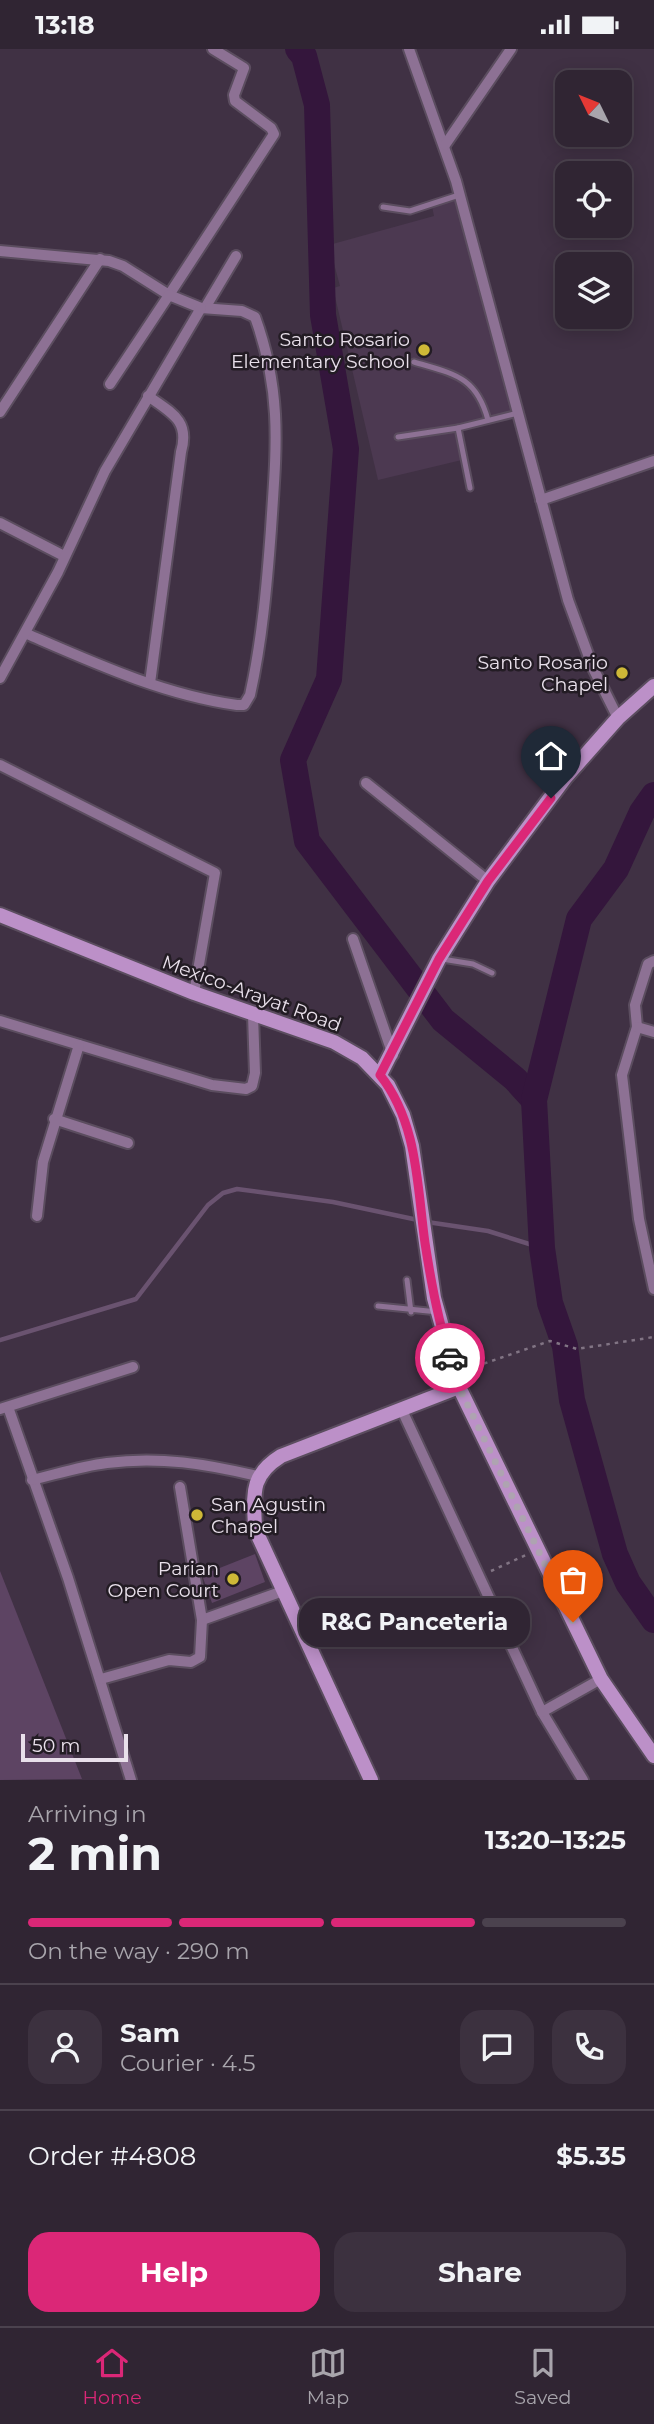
<!DOCTYPE html>
<html lang="en">
<head>
<meta charset="utf-8">
<style>
  :root { --surface:#302533; --page:#3c313f; --text:#f1f3f6; --muted:#a8a5ac; --line:#4b424e; --accent:#db2777 }
  body { margin:0; font-family:Montserrat,sans-serif; background:var(--page); color:var(--text); height:100vh; display:flex; flex-direction:column; font-size:26px; white-space:nowrap }
  * { box-sizing:border-box; margin:0 }
  p { font-size:23px; color:var(--muted) }
  .icon { flex:none; width:38px; height:38px; fill:none; stroke:currentColor; stroke-width:2; stroke-linecap:round; stroke-linejoin:round }
  .map { position:relative; height:1731px; overflow:hidden }
  .side { display:flex; flex-direction:column; background:var(--surface); flex:1 }
  .side>* { flex:none }
  .needle { width:46px; rotate:313deg }
  .controls { position:absolute; left:555px; top:21px; display:grid; gap:14px }
  .controls a { display:grid; place-items:center; width:77px; height:77px; border-radius:14px; background:var(--surface); box-shadow:0 4px 18px #0003,0 0 0 2px var(--line); font-size:35px }
  .scale { position:absolute; left:21px; bottom:18px; width:107px; box-sizing:border-box; padding-left:7px; border:4px solid #e9e0eb; border-top:0; font-size:19px; line-height:24px; white-space:nowrap; color:#e9e0eb; -webkit-text-stroke:5px #231c24; paint-order:stroke }
  .pin { position:absolute; display:grid; place-items:center; width:60px; height:60px; color:#fff; margin:-72px -30px; border-radius:50% 50% 50% 0; rotate:-45deg; box-shadow:0 0 7px #0007 }
  .pin .icon { rotate:45deg }
  .courier { position:absolute; display:grid; place-items:center; width:70px; height:70px; margin:-35px; border:5px solid #db2777; border-radius:50%; background:#fff; color:#222; box-shadow:0 2px 9px #0007 }
  .bubble { position:absolute; height:49px; border-radius:21px; background:var(--surface); box-shadow:0 4px 18px #0003,0 0 0 2px var(--line); font-size:23px; font-weight:700; line-height:49px; text-align:center }
  .overview em { font-style:normal; font-weight:700 }
  .overview div { display:flex; flex-direction:column-reverse }
  .overview { display:flex; align-items:center; justify-content:space-between; height:119px; padding:0 28px }
  h1 { font-size:46px; font-weight:700; line-height:52px }
  .bar { display:grid; grid-template-columns:repeat(4,1fr); gap:10px 7px; align-content:center; height:84px; padding:0 28px }
  .bar i { height:9px; border-radius:5px; background:var(--line) }
  .bar .active { background:var(--accent) }
  .bar p { grid-column:span 4 }
  .line { display:flex; align-items:center; gap:18px; padding:0 28px; border-top:2px solid var(--line) }
  .line div { flex:1 }
  .round { display:grid; place-items:center; flex:none; width:74px; height:74px; border-radius:21px; background:var(--page) }
  .cta { display:flex; gap:14px; margin-top:auto; padding:14px 28px }
  .cta a { flex:1; height:80px; border-radius:21px; background:var(--accent); color:#fff; font-size:28px; font-weight:700; line-height:80px; text-align:center }
  .cta a+a { background:var(--page); color:var(--text) }
  .status { display:flex; justify-content:space-between; align-items:center; height:49px; padding:0 35px; background:var(--surface); direction:ltr }
  .status svg { height:19px; fill:currentColor }
  .tab-bar { display:flex; justify-content:space-around; align-items:center; height:98px; border-top:2px solid var(--line); background:var(--surface); font-size:19px; color:var(--muted) }
  .tab-bar a { display:grid; justify-items:center; gap:4px }
  .tab-bar .active { color:var(--accent) }
  .map>svg:first-child { display:block }
  .built { fill:#4c3951 }
  .green { fill:#5d4463 }
  .lines { fill:none; stroke-linecap:round; stroke-linejoin:round }
  .stream { stroke:#6a5370; stroke-width:4.5 }
  .river { stroke:#34163c; stroke-width:26 }
  .lane-casing { stroke:#5b4d5f; stroke-width:9 }
  .street-casing { stroke:#5b4d5f; stroke-width:14 }
  .secondary-casing { stroke:#5b4d5f; stroke-width:18 }
  .path { stroke:#817484; stroke-width:2.5; stroke-dasharray:3.5 5; stroke-linecap:butt }
  .lane { stroke:#8d7194; stroke-width:5 }
  .street { stroke:#8d7194; stroke-width:10 }
  .secondary { stroke:#bc90c8; stroke-width:14 }
  .done { stroke:#aea3b1; stroke-width:7; stroke-dasharray:0 12.6 }
  .route { stroke:#db2777; stroke-width:9 }
  .poi-dot { fill:#ceb837; stroke:#231c24; stroke-width:2.5 }
  .labels { text-anchor:middle; stroke-width:5; stroke-linejoin:round; paint-order:stroke }
  .poi-label { font-size:19px; fill:#e9e0eb; stroke:#231c24; text-anchor:end }
  .street-label { font-size:19px; fill:#e9e0eb; stroke:#231c24 }
</style>
</head>
<body>
<div class="status"><b>13:18</b><svg viewBox="0 0 49 12"><path d="M0 12V9h3v3zM5 12V6h3v6zM10 12V3h3v9zM15 12V0h3v12zM26 1h20v11H26zM47 4h2v5h-2z"/></svg></div>
<div class="map">
<svg width="654" height="1731" viewBox="0 0 654 1731">
  <rect width="100%" height="100%" fill="#403144"/>
  <!-- built -->
  <polygon class="built" points="459,150 517,363 459,380 466,410 378,431 333,239 340,237 329,196 434,167 432,157"/>
  <!-- green -->
  <g class="green">
    <polygon points="255,1505 265,1533 212,1554 202,1526"/>
    <polygon points="0,1522 82,1730 0,1731"/>
  </g>
  <g class="lines">
    <!-- stream -->
    <g class="stream">
      <polyline points="427,1173 488,1182 542,1199"/>
      <polyline points="0,1291 136,1250 208,1156 223,1144 237,1140 333,1153 418,1171"/>
    </g>
    <!-- river -->
    <g class="river">
      <polyline points="298,0 304,7 317,56 323,266 346,400 329,630 293,711 307,792 443,971 515,1030 534,1051"/>
      <polyline points="654,746 642,763 616,820 579,870 534,1051 542,1199 550,1254 565,1297 572,1351 615,1505 628,1534 654,1571"/>
    </g>
    <defs>
      <g id="lane">
        <polyline points="383,158 410,162 459,146"/>
        <path d="M 414,313 C 454,325 476,327 488,371"/>
        <polyline points="458,379 470,439"/>
        <polyline points="398,388 458,379 518,364"/>
        <polyline points="442,910 473,915 492,924"/>
        <polyline points="407,1231 411,1263"/>
        <polyline points="378,1257 438,1263"/>
      </g>
      <g id="street">
        <polyline points="409,0 456,132 568,551 593,619 618,669"/>
        <polyline points="445,96 511,0"/>
        <polyline points="0,202 109,212 123,217 169,246 274,85 271,79 235,52 234,46 244,19 213,0"/>
        <polyline points="205,259 236,207"/>
        <path d="M 148,347 C 172,364 190,372 181,403 L 150,634"/>
        <polyline points="0,363 100,210"/>
        <polyline points="541,451 654,412"/>
        <polyline points="0,474 64,507"/>
        <path d="M 27,585 C 94,614 164,646 237,656 L 244,656 L 250,646 C 262,592 267,535 271,480 C 276,402 283,345 255,268 L 242,262 L 201,259 L 169,246 L 110,335"/>
        <polyline points="0,629 58,523 105,422 201,259"/>
        <polyline points="0,716 215,824 194,944"/>
        <polyline points="366,734 488,832"/>
        <polyline points="353,890 393,1006"/>
        <polyline points="654,912 648,915 635,956 637,978 622,1026 639,1170 654,1240"/>
        <polyline points="0,972 212,1036 246,1040 252,1037 255,1024 253,966"/>
        <polyline points="637,978 654,983"/>
        <polyline points="54,1070 128,1094"/>
        <polyline points="37,1167 43,1113 79,996"/>
        <polyline points="8,1358 68,1529 131,1731"/>
        <polyline points="401,1359 542,1663 583,1731"/>
        <polyline points="0,1360 133,1318"/>
        <path d="M 32,1431 C 57,1425 82,1417 107,1414 C 159,1407 207,1415 257,1427"/>
        <polyline points="202,1571 283,1542"/>
        <polyline points="101,1630 169,1611 191,1613 200,1608 202,1571 180,1438"/>
        <polyline points="542,1663 601,1630"/>
      </g>
      <g id="secondary">
        <polyline points="0,866 194,944 334,993 362,1009 388,1036 403,1066 412,1097 434,1249 459,1338 601,1630 654,1707"/>
        <polyline points="380,1026 439,910 488,832 565,729 618,669 654,637"/>
        <path d="M 371,1731 L 255,1480 C 254,1446 249,1427 281,1407 L 459,1338"/>
      </g>
    </defs>
    <!-- lane casing -->
    <use href="#lane" class="lane-casing"/>
    <!-- street casing -->
    <use href="#street" class="street-casing"/>
    <!-- secondary casing -->
    <use href="#secondary" class="secondary-casing"/>
    <!-- path -->
    <g class="path">
      <polyline points="468,1320 550,1292 577,1300 654,1288"/>
      <polyline points="491,1522 526,1506"/>
    </g>
    <!-- lane -->
    <use href="#lane" class="lane"/>
    <!-- street -->
    <use href="#street" class="street"/>
    <!-- secondary -->
    <use href="#secondary" class="secondary"/>
  </g>
  <g class="lines">
    <!-- done -->
    <polyline class="done" points="450,1309 459,1338 573,1573"/>
    <!-- route -->
    <path class="route" d="M 450,1309 C 438,1272 431,1233 425,1194 C 417,1137 418,1074 380,1026 L 439,910 L 488,832 L 551,749"/>
  </g>
  <!-- markers -->
  <g class="poi-dot">
    <circle cx="424" cy="301" r="7"/>
    <circle cx="622" cy="624" r="7"/>
    <circle cx="197" cy="1466" r="7"/>
    <circle cx="233" cy="1530" r="7"/>
  </g>
  <g class="labels">
    <!-- poi labels -->
    <g class="poi-label">
      <text x="410" y="297">Santo Rosario<tspan x="410" dy="22">Elementary School</tspan></text>
      <text x="608" y="620">Santo Rosario<tspan x="608" dy="22">Chapel</tspan></text>
      <text x="211" y="1462" text-anchor="start">San Agustin<tspan x="211" dy="22">Chapel</tspan></text>
      <text x="219" y="1526">Parian<tspan x="219" dy="22">Open Court</tspan></text>
    </g>
    <!-- street labels -->
    <g class="street-label">
      <text transform="translate(252 944) rotate(20)" y="7">Mexico-Arayat Road</text>
    </g>
  </g>
</svg>
<div class="controls">
<a><svg class="needle" viewBox="-14 -14 28 28"><path d="M0-13l5 13h-10z" fill="#e53935"/><path d="M0 13l5-13h-10z" fill="#a8a5ac"/></svg></a>
<a><svg class="icon" aria-label="locate" viewBox="0 0 24 24"><circle cx="12" cy="12" r="6"/><path d="M12 2v4M12 18v4M2 12h4M18 12h4"/></svg></a>
<a><svg class="icon" aria-label="layers" viewBox="0 0 24 24"><path d="M12 4l9 5-9 5-9-5zM3 14l9 5 9-5"/></svg></a>
</div>
<div class="scale">50 m</div>
<div class="pin" style="left:573px;top:1573px;background:#ea580c"><svg class="icon" aria-label="bag" viewBox="0 0 24 24"><path d="M5 8h14l-1 12H6zM9 8a3 3 0 0 1 6 0"/></svg></div>
<div class="pin" style="left:551px;top:749px;background:#1f2937"><svg class="icon" aria-label="home" viewBox="0 0 24 24"><path d="M3 11l9-7 9 7M6 9v11h12V9"/></svg></div>
<div class="courier" style="left:450px;top:1309px"><svg class="icon" aria-label="car" viewBox="0 0 24 24"><path d="M5 17H2v-5l4-1 3-4h7l3 4 3 1v5h-3M9 17h6M6 11h13"/><circle cx="7" cy="17" r="2"/><circle cx="17" cy="17" r="2"/></svg></div>
<div class="bubble" style="left:299px;top:1549px;width:231px">R&amp;G Panceteria</div>
</div>
<section class="side">
<div class="overview"><div><h1>2 min</h1><p>Arriving in</p></div><em>13:20–13:25</em></div>
<div class="bar"><i class="active"></i><i class="active"></i><i class="active"></i><i></i><p>On the way · 290 m</p></div>
<div class="line" style="height:126px"><a class="round"><svg class="icon" aria-label="person" viewBox="0 0 24 24"><circle cx="12" cy="8" r="4"/><path d="M4 21q1-7 8-7t8 7"/></svg></a><div><b>Sam</b><p>Courier · 4.5</p></div><a class="round"><svg class="icon" aria-label="chat" viewBox="0 0 24 24"><path d="M4 5h16v11H9l-5 4z"/></svg></a><a class="round"><svg class="icon" aria-label="phone" viewBox="0 0 24 24"><path d="M5 4h4l2 5-3 2q2 4 5 5l2-3 5 2v4C11 20 4 13 5 4z"/></svg></a></div>
<div class="line" style="height:91px"><div>Order #4808</div><b>$5.35</b></div>
<div class="cta"><a>Help</a><a>Share</a></div>
</section>
<nav class="tab-bar">
<a class="active"><svg class="icon" aria-label="home" viewBox="0 0 24 24"><path d="M3 11l9-7 9 7M6 9v11h12V9"/></svg>Home</a>
<a><svg class="icon" aria-label="map" viewBox="0 0 24 24"><path d="M3 6l6-2 6 2 6-2v14l-6 2-6-2-6 2zM9 4v14M15 6v14"/></svg>Map</a>
<a><svg class="icon" aria-label="saved" viewBox="0 0 24 24"><path d="M7 4h10v16l-5-4-5 4z"/></svg>Saved</a>
</nav>
</body>
</html>
